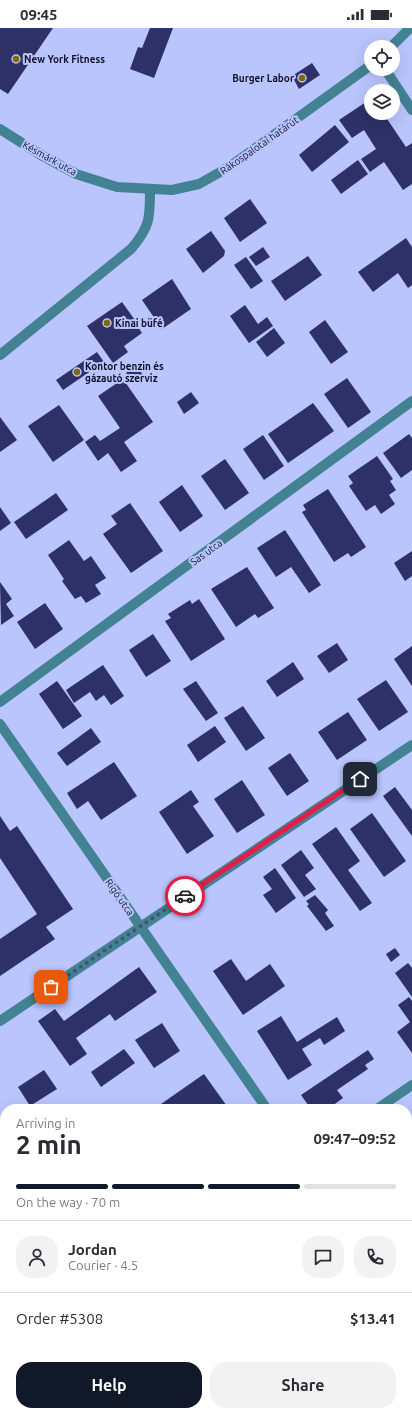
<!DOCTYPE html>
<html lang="en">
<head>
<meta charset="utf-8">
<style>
  :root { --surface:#fff; --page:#f2f2f3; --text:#2b2b33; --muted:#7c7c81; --line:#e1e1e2; --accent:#111827 }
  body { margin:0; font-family:Ubuntu,sans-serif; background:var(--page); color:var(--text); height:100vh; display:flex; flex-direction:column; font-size:15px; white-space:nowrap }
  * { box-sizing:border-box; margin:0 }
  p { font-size:13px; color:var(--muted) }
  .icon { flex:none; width:22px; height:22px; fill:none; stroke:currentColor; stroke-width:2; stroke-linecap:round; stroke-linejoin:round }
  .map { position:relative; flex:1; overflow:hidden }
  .panel { position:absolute; left:0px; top:1076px; width:412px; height:312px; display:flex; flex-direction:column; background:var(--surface); border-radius:16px 16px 0 0; box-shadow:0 4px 16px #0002 }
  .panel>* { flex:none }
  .controls { position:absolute; left:364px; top:12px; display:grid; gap:8px }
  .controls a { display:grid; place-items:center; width:36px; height:36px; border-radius:50%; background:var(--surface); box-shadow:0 4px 16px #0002; font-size:20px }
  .pin { position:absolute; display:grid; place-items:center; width:34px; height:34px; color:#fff; margin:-17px; border-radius:8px; box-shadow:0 2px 6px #0006 }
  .courier { position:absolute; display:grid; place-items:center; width:40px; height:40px; margin:-20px; border:3px solid #e11d48; border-radius:50%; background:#fff; color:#222; box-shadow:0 1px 5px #0007 }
  .head em { font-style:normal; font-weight:600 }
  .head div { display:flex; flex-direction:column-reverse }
  .head { display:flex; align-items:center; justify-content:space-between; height:68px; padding:0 16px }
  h1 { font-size:26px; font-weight:600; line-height:30px }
  .bar { display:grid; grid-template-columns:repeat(4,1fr); gap:6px 4px; align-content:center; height:48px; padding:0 16px }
  .bar i { height:5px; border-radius:3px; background:var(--line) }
  .bar .current { background:var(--accent) }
  .bar p { grid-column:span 4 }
  .line { display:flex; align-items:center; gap:10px; padding:0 16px; border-top:1px solid var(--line) }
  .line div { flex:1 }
  .round { display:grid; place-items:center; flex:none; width:42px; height:42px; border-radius:16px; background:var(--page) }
  .cta { display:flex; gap:8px; margin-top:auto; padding:8px 16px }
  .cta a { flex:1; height:46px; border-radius:16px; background:var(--accent); color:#fff; font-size:16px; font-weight:600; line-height:46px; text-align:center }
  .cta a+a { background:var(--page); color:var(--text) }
  .status { display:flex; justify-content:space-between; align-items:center; height:28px; padding:0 20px; background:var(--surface); direction:ltr }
  .status svg { height:11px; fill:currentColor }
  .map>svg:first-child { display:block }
  .building { fill:#2d3168 }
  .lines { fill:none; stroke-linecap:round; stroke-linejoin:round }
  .minor { stroke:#428292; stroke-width:10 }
  .done { stroke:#4b5074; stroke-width:4; stroke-dasharray:0 7.2 }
  .route { stroke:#e11d48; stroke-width:5 }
  .poi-dot { fill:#7f6b05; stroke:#bac4fd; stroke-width:1.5 }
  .labels { text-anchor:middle; stroke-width:4; stroke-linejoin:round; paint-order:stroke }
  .poi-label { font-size:10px; font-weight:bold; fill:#0f112a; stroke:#bac4fd; text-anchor:start }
  .street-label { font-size:10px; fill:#0f112a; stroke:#bac4fd }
</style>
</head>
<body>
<div class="status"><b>09:45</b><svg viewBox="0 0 49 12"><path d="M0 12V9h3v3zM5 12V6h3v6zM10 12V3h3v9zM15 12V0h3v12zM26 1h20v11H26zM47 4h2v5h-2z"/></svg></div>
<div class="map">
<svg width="412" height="1388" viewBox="0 0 412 1388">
  <rect width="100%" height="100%" fill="#bac4fd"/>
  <!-- building -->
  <g class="building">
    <polygon points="0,0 53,0 8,66 0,61"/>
    <polygon points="150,0 173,0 154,50 130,41 138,19 142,20"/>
    <polygon points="312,35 320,47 299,61 292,48"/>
    <polygon points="366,74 371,74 371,85 383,85 406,119 412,115 412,156 403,162 384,134 370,144 361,131 376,121 364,102 352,110 339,92"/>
    <polygon points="335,97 349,114 312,144 299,127"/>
    <polygon points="358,132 368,146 341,166 331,152"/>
    <polygon points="250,171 267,195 240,214 224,190"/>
    <polygon points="211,203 225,223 224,228 203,245 186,221"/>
    <polygon points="406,210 412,219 412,257 408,260 398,245 373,264 358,244"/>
    <polygon points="263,219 270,229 256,238 249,229"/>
    <polygon points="308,228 322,247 285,273 271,253"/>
    <polygon points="246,229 263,253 251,261 234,237"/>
    <polygon points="172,251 191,281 162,301 142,272"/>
    <polygon points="122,274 137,295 136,296 142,305 124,318 128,324 113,335 87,298"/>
    <polygon points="245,277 258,296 267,289 273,298 249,315 230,288"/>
    <polygon points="325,292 348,324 331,336 309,304"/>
    <polygon points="274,300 285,315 267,329 256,314"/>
    <polygon points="97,324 104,334 63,362 56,352"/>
    <polygon points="136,337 143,347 133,354 126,345"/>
    <polygon points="347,350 371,384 348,400 324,366"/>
    <polygon points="123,351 153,394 124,414 137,433 121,444 108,425 98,433 85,414 95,407 100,413 120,400 98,368"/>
    <polygon points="191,364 199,375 184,386 177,374"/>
    <polygon points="313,375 334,403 288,435 268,406"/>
    <polygon points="59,377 84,412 53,434 28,398"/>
    <polygon points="0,389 17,412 0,424"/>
    <polygon points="409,406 412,410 412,442 401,450 383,425"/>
    <polygon points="263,407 284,438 264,452 243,421"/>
    <polygon points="377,428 393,451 390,453 396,462 389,467 395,476 381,486 375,477 366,483 349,458 353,455 348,448"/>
    <polygon points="225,431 249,465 225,482 201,448"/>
    <polygon points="182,457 203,488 180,504 159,474"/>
    <polygon points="328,461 366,519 351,529 348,525 334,534 302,484 306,482 303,477"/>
    <polygon points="56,465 68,482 26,511 14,494"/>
    <polygon points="130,475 163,523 131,545 103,506 117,496 111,488"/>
    <polygon points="0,479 11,495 0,503"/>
    <polygon points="285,502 321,557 309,565 291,539 276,549 257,520"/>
    <polygon points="69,512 84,533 91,528 106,550 95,557 101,566 86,575 81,568 75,571 62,553 64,551 48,527"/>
    <polygon points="412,523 412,548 405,553 394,535"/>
    <polygon points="247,539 274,580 258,590 255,586 236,599 211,561"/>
    <polygon points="0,554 12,571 6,576 14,588 1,597"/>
    <polygon points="199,571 225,611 191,633 165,593 171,590 168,586 190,572 192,576"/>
    <polygon points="45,575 63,601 35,621 17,594"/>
    <polygon points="153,606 171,633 146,649 129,622"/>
    <polygon points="337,615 348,632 329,645 317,628"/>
    <polygon points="412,618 412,658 394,631"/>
    <polygon points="293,634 304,651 277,669 266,653"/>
    <polygon points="103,637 124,668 111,677 104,667 96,673 90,664 74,675 66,662"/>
    <polygon points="386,652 408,684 379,703 357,671"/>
    <polygon points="57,653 82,688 63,701 39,666"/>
    <polygon points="196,653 218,685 206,693 183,661"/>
    <polygon points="243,678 265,710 246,723 224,690"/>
    <polygon points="348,684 367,712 337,732 318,704"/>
    <polygon points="215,698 226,714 198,734 187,717"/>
    <polygon points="91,700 101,714 67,738 57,725"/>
    <polygon points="290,725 309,753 287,768 268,740"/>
    <polygon points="114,734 137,768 101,792 88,773 77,781 67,765"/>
    <polygon points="242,752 265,787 237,805 214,771"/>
    <polygon points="395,759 412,782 412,808 383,768"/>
    <polygon points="191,762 199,774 193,778 214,808 187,826 159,784"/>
    <polygon points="372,785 406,833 384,849 350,801"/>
    <polygon points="0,788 10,803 17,798 73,881 46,899 55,911 0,948 0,911 37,886 0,830"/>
    <polygon points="336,799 360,833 348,842 372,875 360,883 312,816"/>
    <polygon points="301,822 314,840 305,847 316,861 304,869 281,837"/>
    <polygon points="275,840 296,870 276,885 263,867 272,861 263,849"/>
    <polygon points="315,867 328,882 325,885 334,898 326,903 307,878 309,876 306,873"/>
    <polygon points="395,920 400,927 391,934 386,926"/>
    <polygon points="231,931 246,953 270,936 285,958 243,987 213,943"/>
    <polygon points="408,935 412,940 412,969 395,945"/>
    <polygon points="139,939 157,964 115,993 110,986 76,1010 87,1026 70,1038 38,993 55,981 64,993"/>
    <polygon points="409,969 412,973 412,1025 397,1004 410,994 398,977"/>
    <polygon points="281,988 297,1014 337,989 345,1003 324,1017 320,1010 302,1021 312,1037 288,1052 257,1003"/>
    <polygon points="162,995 180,1023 154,1040 135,1012"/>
    <polygon points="124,1021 135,1035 101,1059 91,1044"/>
    <polygon points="368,1022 374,1031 365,1037 368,1041 337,1062 343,1070 328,1081 311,1081 301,1067"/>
    <polygon points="44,1042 57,1061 30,1078 18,1059"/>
    <polygon points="204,1046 229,1081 165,1081 161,1076"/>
    <polygon points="412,1134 412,1151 407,1143 407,1138"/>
    <polygon points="5,1184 5,1229 0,1222 0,1187"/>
    <polygon points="412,1187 412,1214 407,1218 407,1190"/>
    <polygon points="0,1373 8,1386 4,1388 0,1388"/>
    <polygon points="111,1383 148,1383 140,1388 114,1388"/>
    <polygon points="209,1383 263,1383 256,1388 207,1388 205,1386"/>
    <polygon points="330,1383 391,1383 383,1388 322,1388"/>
  </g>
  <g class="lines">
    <!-- minor -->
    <g class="minor">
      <polyline points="391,19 410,0"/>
      <polyline points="385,41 412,82"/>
      <polyline points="0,101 41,127 76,146 117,159 172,162 199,156 229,139 371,37"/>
      <path d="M 0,327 L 131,221 C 150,199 150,190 150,162"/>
      <polyline points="0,674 412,373"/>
      <polyline points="0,696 267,1081"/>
      <polyline points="0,993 412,717"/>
      <polyline points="377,1081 412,1057"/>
      <polyline points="0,1268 5,1276"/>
      <polyline points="407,1282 412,1290"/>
      <polyline points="79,1383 82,1388"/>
    </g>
  </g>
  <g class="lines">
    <!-- done -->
    <polyline class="done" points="51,959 185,868"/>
    <!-- route -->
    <polyline class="route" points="185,868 360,751"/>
  </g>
  <!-- markers -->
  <g class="poi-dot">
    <circle cx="16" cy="31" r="4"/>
    <circle cx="302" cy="50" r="4"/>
    <circle cx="107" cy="295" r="4"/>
    <circle cx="77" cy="344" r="4"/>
  </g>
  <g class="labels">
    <!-- poi labels -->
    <g class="poi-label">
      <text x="24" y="35">New York Fitness</text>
      <text x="294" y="54" text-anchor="end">Burger Labor</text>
      <text x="115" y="299">Kínai büfé</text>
      <text x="85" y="342">Kontor benzin és<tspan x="85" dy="12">gázautó szerviz</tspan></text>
    </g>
    <!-- street labels -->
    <g class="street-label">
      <text transform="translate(259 117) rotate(-35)" y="4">Rákospalotai határút</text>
      <text transform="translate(50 130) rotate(29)" y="4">Késmárk utca</text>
      <text transform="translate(206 524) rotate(-36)" y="4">Sas utca</text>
      <text transform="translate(120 869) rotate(55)" y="4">Rigó utca</text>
    </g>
  </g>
</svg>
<div class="controls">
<a><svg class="icon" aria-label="locate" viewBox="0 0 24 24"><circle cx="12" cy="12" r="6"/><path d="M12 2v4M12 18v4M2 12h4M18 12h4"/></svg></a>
<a><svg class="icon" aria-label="layers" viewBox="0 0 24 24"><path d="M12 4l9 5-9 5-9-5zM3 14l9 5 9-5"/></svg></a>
</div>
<div class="pin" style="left:51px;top:959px;background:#ea580c"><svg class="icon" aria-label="bag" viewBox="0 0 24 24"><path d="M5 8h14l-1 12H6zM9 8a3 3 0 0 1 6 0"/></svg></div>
<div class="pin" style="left:360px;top:751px;background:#1f2937"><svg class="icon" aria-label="home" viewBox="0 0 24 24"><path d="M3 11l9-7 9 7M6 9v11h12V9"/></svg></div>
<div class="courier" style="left:185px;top:868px"><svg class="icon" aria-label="car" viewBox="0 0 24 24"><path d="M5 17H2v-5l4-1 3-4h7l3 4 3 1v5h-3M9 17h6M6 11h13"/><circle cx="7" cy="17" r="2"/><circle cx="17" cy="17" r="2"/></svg></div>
<section class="panel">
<div class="head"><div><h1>2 min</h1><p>Arriving in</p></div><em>09:47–09:52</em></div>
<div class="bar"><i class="current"></i><i class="current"></i><i class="current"></i><i></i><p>On the way · 70 m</p></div>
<div class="line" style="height:72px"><a class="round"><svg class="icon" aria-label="person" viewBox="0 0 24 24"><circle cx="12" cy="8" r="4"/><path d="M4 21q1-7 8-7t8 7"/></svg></a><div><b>Jordan</b><p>Courier · 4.5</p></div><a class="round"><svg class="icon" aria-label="chat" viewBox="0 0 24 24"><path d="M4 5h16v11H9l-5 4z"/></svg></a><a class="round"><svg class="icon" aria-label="phone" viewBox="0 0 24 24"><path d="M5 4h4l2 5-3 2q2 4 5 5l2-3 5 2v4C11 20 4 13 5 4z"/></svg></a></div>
<div class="line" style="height:52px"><div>Order #5308</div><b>$13.41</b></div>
<div class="cta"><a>Help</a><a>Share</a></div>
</section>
</div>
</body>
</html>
